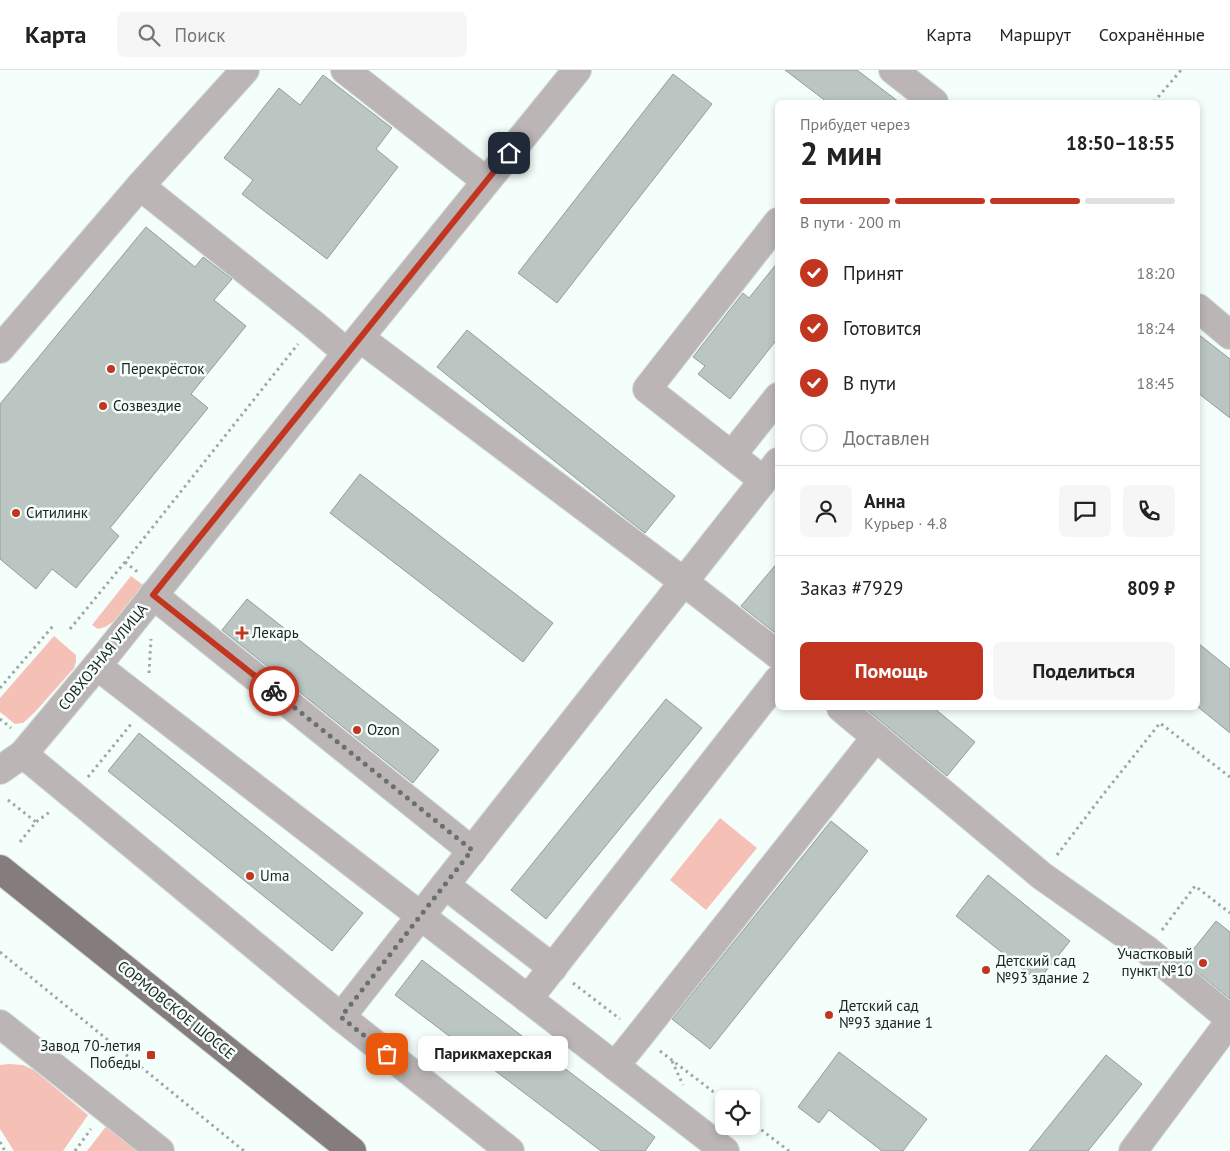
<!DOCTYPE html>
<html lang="ru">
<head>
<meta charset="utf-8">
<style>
  :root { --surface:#fff; --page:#f6f6f6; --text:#222; --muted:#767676; --line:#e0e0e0; --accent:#c23621 }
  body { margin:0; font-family:"PT Sans",sans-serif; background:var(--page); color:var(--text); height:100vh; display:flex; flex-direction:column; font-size:19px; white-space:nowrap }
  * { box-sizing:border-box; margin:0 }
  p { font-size:16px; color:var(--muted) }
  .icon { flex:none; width:28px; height:28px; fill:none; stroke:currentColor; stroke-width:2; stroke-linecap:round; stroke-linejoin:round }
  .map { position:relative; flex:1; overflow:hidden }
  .drawer { position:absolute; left:775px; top:30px; width:425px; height:610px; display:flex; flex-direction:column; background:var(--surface); border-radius:8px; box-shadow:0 2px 8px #0003 }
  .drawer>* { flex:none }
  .fabs { position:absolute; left:715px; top:1020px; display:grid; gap:10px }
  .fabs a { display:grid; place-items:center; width:45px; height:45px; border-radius:8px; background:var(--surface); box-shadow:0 2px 8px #0003; font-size:25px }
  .pin { position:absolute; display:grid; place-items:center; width:42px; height:42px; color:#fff; margin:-21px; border-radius:10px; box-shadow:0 2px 8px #0006 }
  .courier { position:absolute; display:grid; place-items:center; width:50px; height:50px; margin:-25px; border:4px solid #c23621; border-radius:50%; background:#fff; color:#222; box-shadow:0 1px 6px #0007 }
  .bubble { position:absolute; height:35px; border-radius:8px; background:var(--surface); box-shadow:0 2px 8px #0003; font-size:16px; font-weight:700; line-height:35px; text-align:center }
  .headline em { font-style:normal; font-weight:700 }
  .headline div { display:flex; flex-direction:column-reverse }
  .headline { display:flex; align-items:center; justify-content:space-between; height:85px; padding:0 25px }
  h1 { font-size:32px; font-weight:700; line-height:38px }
  .bar { display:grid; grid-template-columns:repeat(4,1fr); gap:8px 5px; align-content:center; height:60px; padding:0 25px }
  .bar i { height:6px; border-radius:4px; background:var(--line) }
  .bar .selected { background:var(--accent) }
  .bar p { grid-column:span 4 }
  .line { display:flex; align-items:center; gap:12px; padding:0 25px; border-top:1px solid var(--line) }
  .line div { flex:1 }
  .round { display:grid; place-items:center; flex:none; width:52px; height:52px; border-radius:8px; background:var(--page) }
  ol { padding:0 25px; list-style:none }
  li { display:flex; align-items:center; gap:15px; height:55px }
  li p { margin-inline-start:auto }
  li .icon { padding:5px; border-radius:50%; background:var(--accent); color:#fff; stroke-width:4 }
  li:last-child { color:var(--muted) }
  li i { width:28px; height:28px; border:2px solid var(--line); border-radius:50% }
  .action { display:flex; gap:10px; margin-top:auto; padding:10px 25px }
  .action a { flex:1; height:58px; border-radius:8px; background:var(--accent); color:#fff; font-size:20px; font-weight:700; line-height:58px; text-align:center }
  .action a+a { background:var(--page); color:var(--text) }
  header { display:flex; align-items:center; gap:30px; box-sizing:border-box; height:70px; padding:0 25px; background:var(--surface); border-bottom:1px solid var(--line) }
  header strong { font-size:24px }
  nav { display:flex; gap:28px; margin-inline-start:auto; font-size:18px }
  .search { width:350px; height:45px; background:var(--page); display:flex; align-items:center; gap:12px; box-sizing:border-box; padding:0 18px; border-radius:8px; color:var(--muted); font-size:19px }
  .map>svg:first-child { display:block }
  .green { fill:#f5c1b6 }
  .building { fill:#bbc5c2; stroke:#949d9b }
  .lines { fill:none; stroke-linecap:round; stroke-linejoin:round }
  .minor-casing { stroke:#d2dbd8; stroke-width:30 }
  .major-casing { stroke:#d2dbd8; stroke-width:30 }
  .path { stroke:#a0a7a5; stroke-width:3; stroke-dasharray:2.5 4; stroke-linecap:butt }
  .minor { stroke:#bbb6b5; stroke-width:28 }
  .major { stroke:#847d7b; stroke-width:28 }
  .done { stroke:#6a706f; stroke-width:5; stroke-dasharray:0 9 }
  .route { stroke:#c23621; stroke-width:6 }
  .poi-dot { fill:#c23621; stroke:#f4fefb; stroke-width:2 }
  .labels { text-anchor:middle; stroke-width:5; stroke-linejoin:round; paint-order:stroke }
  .poi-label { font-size:15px; fill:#202423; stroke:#f4fefb; text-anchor:start }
  .street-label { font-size:15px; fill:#202423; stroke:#f4fefb }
</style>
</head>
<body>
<header>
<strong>Карта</strong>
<div class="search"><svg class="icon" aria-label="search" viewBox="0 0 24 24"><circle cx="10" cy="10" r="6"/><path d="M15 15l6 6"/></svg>Поиск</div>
<nav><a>Карта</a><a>Маршрут</a><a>Сохранённые</a></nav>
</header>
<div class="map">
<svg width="1230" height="1081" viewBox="0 0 1230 1081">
  <rect width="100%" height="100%" fill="#f4fefb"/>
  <!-- green -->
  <g class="green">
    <polygon points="131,506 143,515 113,552 105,557 98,559 92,555"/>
    <polygon points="54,566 76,585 76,592 74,598 35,642 23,653 15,654 0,642 0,628"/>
    <polygon points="720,748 757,778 706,840 670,810"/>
    <polygon points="9,994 23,995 34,1000 88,1045 63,1081 14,1081 0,1059 0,995"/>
    <polygon points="107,1055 139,1081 87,1081"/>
  </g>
  <!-- building -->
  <g class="building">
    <polygon points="785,0 857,0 899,32 827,32"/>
    <polygon points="673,4 712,34 557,233 518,203"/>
    <polygon points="323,5 392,58 376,79 398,97 327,189 242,124 253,110 224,88 279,18 300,35"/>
    <polygon points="146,157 195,197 203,187 232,209 214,230 246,256 191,324 208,338 110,458 119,466 76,518 52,499 36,519 0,489 0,334"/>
    <polygon points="778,192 778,268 730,329 698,304 705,296 693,287 743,223 749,228"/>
    <polygon points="467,260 675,426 645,463 618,442 437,297"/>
    <polygon points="1198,264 1230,289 1230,348 1198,323"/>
    <polygon points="360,404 553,553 523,592 330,443"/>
    <polygon points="778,492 778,565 741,536"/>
    <polygon points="247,529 439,680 413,713 222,560"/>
    <polygon points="1198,573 1230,599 1230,663 1198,637"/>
    <polygon points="666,629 702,658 546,849 511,820"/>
    <polygon points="865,638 934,638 975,672 947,706"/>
    <polygon points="139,663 363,843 332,881 108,701"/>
    <polygon points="831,751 868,781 710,979 672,949"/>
    <polygon points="988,805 1070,871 1038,911 956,846"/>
    <polygon points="1216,851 1230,862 1230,929 1184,891"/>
    <polygon points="422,890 655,1067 645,1081 601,1081 395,925"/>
    <polygon points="839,982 927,1049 903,1081 882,1081 829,1040 819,1053 798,1037"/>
    <polygon points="1106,985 1142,1014 1088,1081 1029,1081"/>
  </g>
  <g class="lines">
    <defs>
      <g id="minor">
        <polyline points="245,0 140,116 313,254 347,283"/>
        <polyline points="345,0 486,111"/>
        <polyline points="893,0 934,32"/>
        <polyline points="1198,238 1230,265"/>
        <polyline points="360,268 684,512 778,585"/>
        <polyline points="0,279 140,116"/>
        <polyline points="732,385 778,327"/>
        <polyline points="763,410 647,319 778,152"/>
        <polyline points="153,525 472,781"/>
        <polyline points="97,596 725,1081"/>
        <polyline points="841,638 1042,806 1147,880 1230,949"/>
        <polyline points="23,684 341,947 510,1081"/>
        <polyline points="0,700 23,684 105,586 347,283 577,0"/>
        <polyline points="445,815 553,898"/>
        <polyline points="528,929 778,610"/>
        <polyline points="341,947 778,392"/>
        <polyline points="0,954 160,1081"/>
        <polyline points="615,996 640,965 876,667"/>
        <polyline points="1133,1081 1230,951"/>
      </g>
      <polyline id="major" points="0,799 352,1081"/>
    </defs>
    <!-- minor casing -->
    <use href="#minor" class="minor-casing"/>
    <!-- major casing -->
    <use href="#major" class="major-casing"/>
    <!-- path -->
    <g class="path">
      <polyline points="1154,32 1181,0"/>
      <polyline points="125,492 140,504"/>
      <polyline points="70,559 125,492 298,274"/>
      <polyline points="149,603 151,569"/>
      <polyline points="0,618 53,556"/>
      <polyline points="0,649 11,658"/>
      <polyline points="88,707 132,653"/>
      <polyline points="8,730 36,752"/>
      <polyline points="20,772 36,752 51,741"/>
      <polyline points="1057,785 1102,726 1160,653 1230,707"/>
      <polyline points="1162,860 1195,816 1230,843"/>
      <polyline points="0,882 244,1081"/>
      <polyline points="573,913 620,949"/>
      <polyline points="660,981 724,1030"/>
      <polyline points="672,991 683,1015"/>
      <polyline points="751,1052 789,1081"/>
      <polyline points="0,1072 5,1081"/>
      <polyline points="75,1081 91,1059"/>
    </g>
    <!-- minor -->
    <use href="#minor" class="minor"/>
    <!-- major -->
    <use href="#major" class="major"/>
  </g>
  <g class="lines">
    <!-- done -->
    <polyline class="done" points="274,621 472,780 341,947 387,984"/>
    <!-- route -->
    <polyline class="route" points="274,621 153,525 509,83"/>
  </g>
  <!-- markers -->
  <g class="poi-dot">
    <circle cx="111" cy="299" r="5"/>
    <circle cx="103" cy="336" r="5"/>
    <circle cx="16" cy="443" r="5"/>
    <path d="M239.5 555.5h5v5h5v5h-5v5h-5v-5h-5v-5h5z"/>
    <circle cx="357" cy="660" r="5"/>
    <circle cx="250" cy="806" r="5"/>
    <circle cx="1203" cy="893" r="5"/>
    <circle cx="986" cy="900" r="5"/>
    <circle cx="829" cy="945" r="5"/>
    <rect x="146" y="980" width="10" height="10" rx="2.5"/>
  </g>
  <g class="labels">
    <!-- poi labels -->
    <g class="poi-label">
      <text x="121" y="304">Перекрёсток</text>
      <text x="113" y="341">Созвездие</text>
      <text x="26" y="448">Ситилинк</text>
      <text x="252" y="568">Лекарь</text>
      <text x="367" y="665">Ozon</text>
      <text x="260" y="811">Uma</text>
      <text x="1193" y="889" text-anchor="end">Участковый<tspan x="1193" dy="17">пункт №10</tspan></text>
      <text x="996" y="896">Детский сад<tspan x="996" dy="17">№93 здание 2</tspan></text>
      <text x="839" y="941">Детский сад<tspan x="839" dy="17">№93 здание 1</tspan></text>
      <text x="141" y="981" text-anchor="end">Завод 70-летия<tspan x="141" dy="17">Победы</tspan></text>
    </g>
    <!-- street labels -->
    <g class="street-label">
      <text transform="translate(103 587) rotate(-51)" y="5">СОВХОЗНАЯ УЛИЦА</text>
      <text transform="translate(176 940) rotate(39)" y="5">СОРМОВСКОЕ ШОССЕ</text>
    </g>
  </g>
</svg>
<div class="fabs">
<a><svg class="icon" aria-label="locate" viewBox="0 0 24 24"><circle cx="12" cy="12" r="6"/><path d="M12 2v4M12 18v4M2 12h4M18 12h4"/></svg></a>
</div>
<div class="pin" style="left:387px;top:984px;background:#ea580c"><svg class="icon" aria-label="bag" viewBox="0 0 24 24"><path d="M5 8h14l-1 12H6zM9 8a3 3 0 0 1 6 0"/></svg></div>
<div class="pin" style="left:509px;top:83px;background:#1f2937"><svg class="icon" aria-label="home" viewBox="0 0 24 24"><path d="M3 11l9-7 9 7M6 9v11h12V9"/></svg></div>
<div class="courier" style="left:274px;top:621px"><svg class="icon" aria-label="bike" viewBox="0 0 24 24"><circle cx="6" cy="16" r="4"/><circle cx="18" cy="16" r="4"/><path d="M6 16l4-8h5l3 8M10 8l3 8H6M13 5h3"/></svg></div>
<div class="bubble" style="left:418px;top:966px;width:150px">Парикмахерская</div>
<section class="drawer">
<div class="headline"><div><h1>2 мин</h1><p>Прибудет через</p></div><em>18:50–18:55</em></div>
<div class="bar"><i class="selected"></i><i class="selected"></i><i class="selected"></i><i></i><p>В пути · 200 m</p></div>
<ol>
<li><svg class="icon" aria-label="check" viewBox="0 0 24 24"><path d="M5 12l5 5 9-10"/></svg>Принят<p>18:20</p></li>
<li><svg class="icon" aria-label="check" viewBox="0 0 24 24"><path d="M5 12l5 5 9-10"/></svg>Готовится<p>18:24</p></li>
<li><svg class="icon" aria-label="check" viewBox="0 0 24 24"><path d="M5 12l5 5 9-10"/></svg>В пути<p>18:45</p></li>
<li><i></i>Доставлен</li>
</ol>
<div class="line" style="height:90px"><a class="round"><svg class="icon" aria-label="person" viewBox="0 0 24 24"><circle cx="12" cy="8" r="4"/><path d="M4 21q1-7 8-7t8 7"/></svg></a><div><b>Анна</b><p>Курьер · 4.8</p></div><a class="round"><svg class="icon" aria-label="chat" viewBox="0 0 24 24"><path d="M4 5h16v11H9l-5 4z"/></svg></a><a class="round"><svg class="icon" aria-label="phone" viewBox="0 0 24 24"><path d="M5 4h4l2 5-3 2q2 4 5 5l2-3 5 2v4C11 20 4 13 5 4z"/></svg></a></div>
<div class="line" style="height:65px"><div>Заказ #7929</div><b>809 ₽</b></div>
<div class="action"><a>Помощь</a><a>Поделиться</a></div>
</section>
</div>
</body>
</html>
